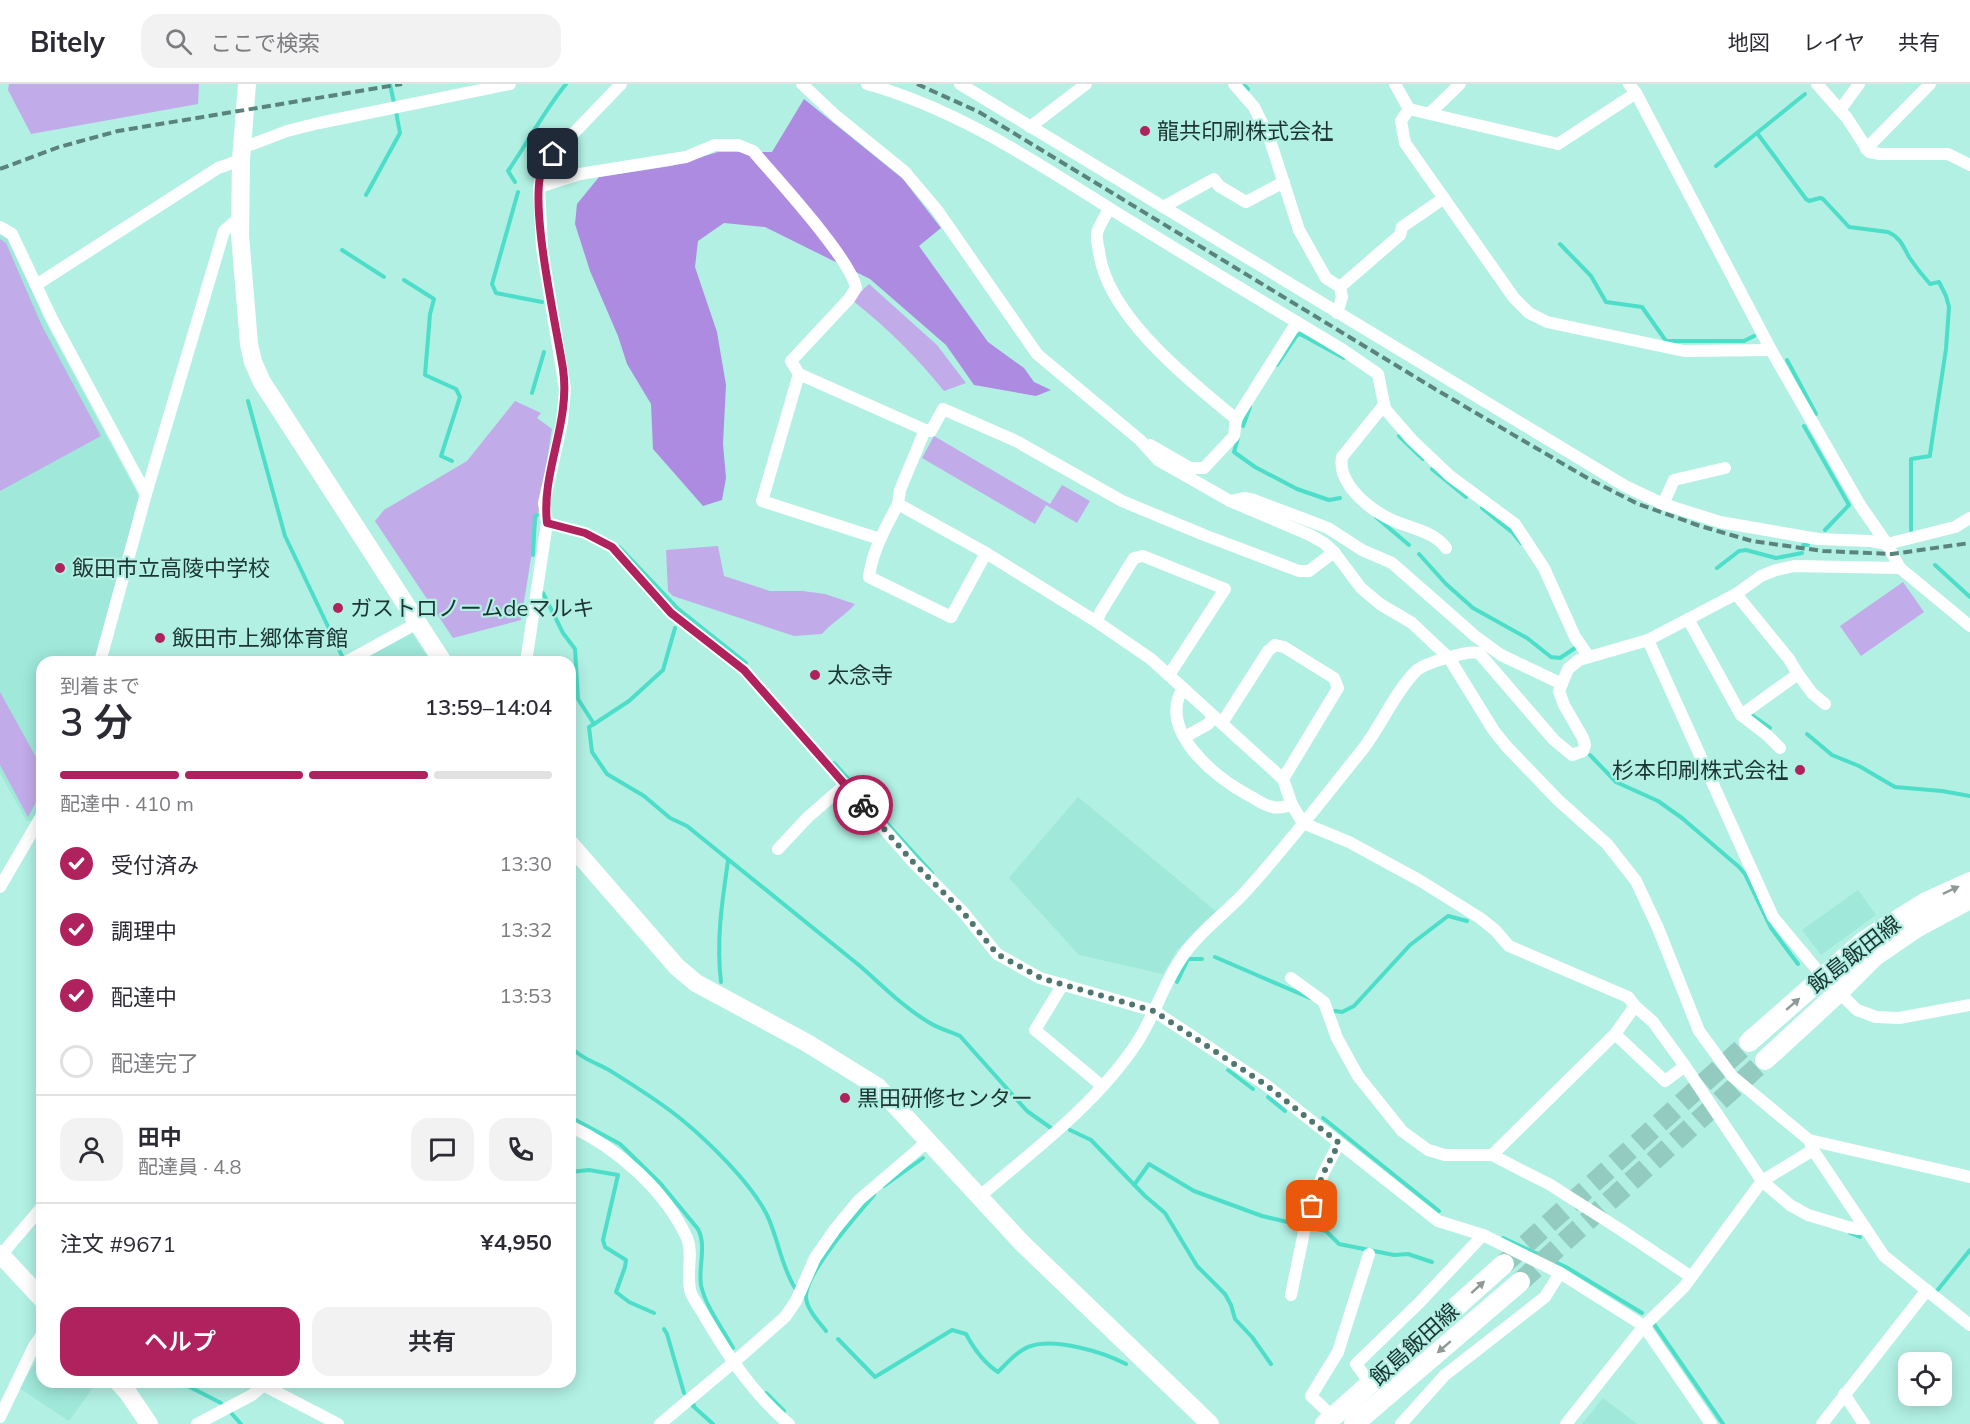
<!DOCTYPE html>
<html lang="ja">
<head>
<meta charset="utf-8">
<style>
  :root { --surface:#fff; --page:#f2f2f3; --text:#2b2b33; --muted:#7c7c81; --line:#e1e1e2; --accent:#af225d }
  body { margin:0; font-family:Mulish,"Noto Sans JP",sans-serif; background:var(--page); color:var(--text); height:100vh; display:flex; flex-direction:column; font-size:22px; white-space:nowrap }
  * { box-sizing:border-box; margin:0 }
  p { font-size:20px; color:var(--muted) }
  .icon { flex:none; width:33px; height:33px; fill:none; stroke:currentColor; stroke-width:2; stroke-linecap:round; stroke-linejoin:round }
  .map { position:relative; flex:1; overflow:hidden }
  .sheet { position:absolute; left:36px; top:572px; width:540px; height:732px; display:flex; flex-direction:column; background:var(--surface); border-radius:18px; box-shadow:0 3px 15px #0003 }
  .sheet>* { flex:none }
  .controls { position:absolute; left:1898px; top:1268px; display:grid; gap:12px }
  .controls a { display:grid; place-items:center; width:54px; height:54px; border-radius:12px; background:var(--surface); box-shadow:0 3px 15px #0003; font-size:30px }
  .pin { position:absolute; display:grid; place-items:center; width:51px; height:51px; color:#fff; margin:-26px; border-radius:12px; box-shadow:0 3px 9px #0006 }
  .courier { position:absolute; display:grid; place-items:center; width:60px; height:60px; margin:-30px; border:4px solid #af225d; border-radius:50%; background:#fff; color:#222; box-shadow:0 2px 8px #0007 }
  .overview em { font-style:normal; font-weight:600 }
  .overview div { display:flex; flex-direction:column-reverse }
  .overview { display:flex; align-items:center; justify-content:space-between; height:102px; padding:0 24px }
  h1 { font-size:39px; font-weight:600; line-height:45px }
  .bar { display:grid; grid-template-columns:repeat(4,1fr); gap:9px 6px; align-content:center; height:72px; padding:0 24px }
  .bar i { height:8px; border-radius:4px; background:var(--line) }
  .bar .current { background:var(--accent) }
  .bar p { grid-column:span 4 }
  .line { display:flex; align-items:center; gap:15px; padding:0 24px; border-top:2px solid var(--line) }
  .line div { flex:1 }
  .round { display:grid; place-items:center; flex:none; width:63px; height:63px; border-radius:18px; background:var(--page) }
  ol { padding:0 24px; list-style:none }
  li { display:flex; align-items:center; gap:18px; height:66px }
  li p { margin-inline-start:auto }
  li .icon { padding:6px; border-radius:50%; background:var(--accent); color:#fff; stroke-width:4 }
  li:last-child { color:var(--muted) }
  li i { width:33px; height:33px; border:3px solid var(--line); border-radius:50% }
  .action { display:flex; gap:12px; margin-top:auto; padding:12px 24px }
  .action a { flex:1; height:69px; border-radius:18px; background:var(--accent); color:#fff; font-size:24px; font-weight:600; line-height:69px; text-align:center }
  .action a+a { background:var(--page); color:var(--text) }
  header { display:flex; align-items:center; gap:36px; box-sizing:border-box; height:84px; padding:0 30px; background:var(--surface); border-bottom:2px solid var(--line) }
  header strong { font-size:28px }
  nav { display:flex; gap:33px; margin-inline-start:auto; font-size:21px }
  .search { width:420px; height:54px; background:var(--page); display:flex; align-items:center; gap:15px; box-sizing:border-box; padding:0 21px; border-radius:18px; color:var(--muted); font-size:22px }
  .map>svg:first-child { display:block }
  .built { fill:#9fe8da }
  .green { fill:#c2abe9 }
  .forest { fill:#ad8be1 }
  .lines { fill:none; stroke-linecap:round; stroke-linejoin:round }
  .stream { stroke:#4cdec8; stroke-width:4 }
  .primary-tunnel { stroke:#94cbc0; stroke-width:20; stroke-dasharray:20 10; stroke-linecap:butt }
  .street { stroke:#fff; stroke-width:12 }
  .secondary { stroke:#fff; stroke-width:18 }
  .primary { stroke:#fff; stroke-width:20 }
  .rail { stroke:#5a837b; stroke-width:4; stroke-dasharray:9 4.5; stroke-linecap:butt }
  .oneway { fill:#8e9a98 }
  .done { stroke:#507670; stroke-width:6; stroke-dasharray:0 10.8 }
  .route { stroke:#af225d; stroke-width:8 }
  .poi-dot { fill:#af225d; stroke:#b2f0e4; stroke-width:2 }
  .labels { text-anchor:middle; stroke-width:4.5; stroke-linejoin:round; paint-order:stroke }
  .poi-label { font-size:22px; fill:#1c3531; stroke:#b2f0e4; text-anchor:start }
  .street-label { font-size:22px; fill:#1c3531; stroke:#b2f0e4 }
</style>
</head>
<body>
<header>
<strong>Bitely</strong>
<div class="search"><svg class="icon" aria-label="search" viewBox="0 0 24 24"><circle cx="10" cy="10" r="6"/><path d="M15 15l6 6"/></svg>ここで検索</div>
<nav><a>地図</a><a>レイヤ</a><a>共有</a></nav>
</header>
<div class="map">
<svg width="1970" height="1340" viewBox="0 0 1970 1340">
  <rect width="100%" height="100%" fill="#b2f0e4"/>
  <!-- built -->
  <g class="built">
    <polygon points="0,150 9,156 46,239 139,413 94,577 42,578 42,719 32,737 26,736 0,689"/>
    <polygon points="412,549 430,577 358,578"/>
    <polygon points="1078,713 1217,828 1177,866 1163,890 1079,871 1009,794"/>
    <polygon points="1858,806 1876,831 1821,871 1802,846"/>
    <polygon points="42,1268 42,1298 97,1298 69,1337 19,1304"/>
    <polygon points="1603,1314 1637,1340 1582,1340"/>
  </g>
  <!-- green -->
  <g class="green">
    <polygon points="9,0 199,0 198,20 31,50 8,6"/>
    <polygon points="0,155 6,159 42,242 101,352 0,407"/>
    <path d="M 869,200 L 937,261 L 966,299 L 944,307 C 916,272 887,244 852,216 Z"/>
    <polygon points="515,317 541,329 537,334 552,345 521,536 453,554 375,437 384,426 467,377"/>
    <polygon points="934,352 1050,420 1062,401 1090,417 1077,439 1046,421 1035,440 922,374"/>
    <path d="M 718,462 L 724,492 L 770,507 L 803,507 L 825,510 L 855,520 C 844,533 833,537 822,550 L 794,552 L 673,512 L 668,507 L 666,466 Z"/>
    <polygon points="1903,498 1924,528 1861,572 1840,542"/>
    <polygon points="0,608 42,684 42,707 28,733 0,681"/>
  </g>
  <!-- forest -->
  <polygon class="forest" points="804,15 903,95 941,144 919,162 988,258 1024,284 1034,298 1051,306 1036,312 974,301 946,261 870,195 765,143 724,139 698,157 695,183 717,248 726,301 723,360 726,394 722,416 703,422 653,365 651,320 627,280 618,252 590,187 575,140 577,120 599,93 671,82 718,68 772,68"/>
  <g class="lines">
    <!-- stream -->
    <g class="stream">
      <polyline points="390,0 394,19"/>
      <polyline points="1243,0 1248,5"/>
      <path d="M 1757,49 L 1806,115 L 1809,117 L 1820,114 L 1823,115 L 1849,143 L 1888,148 C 1900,153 1903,162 1909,173 C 1915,182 1922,191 1930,200 L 1939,198 L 1946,212 L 1949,223 L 1946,265 L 1930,370 L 1930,372 L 1911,375 L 1911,446"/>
      <polyline points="1716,82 1805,10"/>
      <path d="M 515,98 L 508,87 C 528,58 544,27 566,0"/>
      <polyline points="518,108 492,200 496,209 542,218"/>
      <polyline points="366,111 400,49 396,28"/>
      <polyline points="1560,160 1591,192 1606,218 1642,223 1666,257 1744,257 1754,252"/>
      <polyline points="342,166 384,193"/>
      <polyline points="404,196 434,215 430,230 425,291 456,305 460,313 441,372 452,377"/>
      <polyline points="1787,276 1816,330"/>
      <polyline points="1277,281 1297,251 1300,250 1344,274"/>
      <polyline points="532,309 544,268"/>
      <polyline points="248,317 285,452 342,572"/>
      <polyline points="1243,342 1250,323"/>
      <polyline points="1804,342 1849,421 1825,446"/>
      <polyline points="1399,352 1423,375"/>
      <polyline points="1238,354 1234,368 1255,383 1297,405 1329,416 1340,414"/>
      <polyline points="1432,385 1466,413"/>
      <polyline points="1482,424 1513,449 1521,459"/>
      <polyline points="1376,433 1409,461"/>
      <polyline points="1803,461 1808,461"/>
      <polyline points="619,463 677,524 746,579"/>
      <polyline points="1419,470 1446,500 1473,524 1527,554 1551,573 1560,574 1575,564"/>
      <polyline points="533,471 535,432 537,431"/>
      <polyline points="1935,481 1970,513"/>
      <polyline points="1717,484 1739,467 1746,466 1776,474 1802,469"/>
      <path d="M 543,509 L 563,549 L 575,565 L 578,615 L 594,640 L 589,643 L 592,668 L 607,690 L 644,712 L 670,734 L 687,742 L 860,882 C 882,901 904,924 930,939 C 939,945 950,947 960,952 L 1027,1027 L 1051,1044"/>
      <polyline points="1750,630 1770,644"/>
      <polyline points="594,640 629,617 663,586 675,544"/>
      <polyline points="1807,650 1832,671 1859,682 1895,703 1942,707 1970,712"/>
      <polyline points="1590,671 1616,698 1658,717 1682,734 1739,783 1745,790 1771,844 1798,880"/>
      <polyline points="834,679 872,721"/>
      <polyline points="883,735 932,789"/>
      <polyline points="1215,873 1310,914"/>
      <path d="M 721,898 C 716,857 722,818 728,777"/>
      <polyline points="1177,898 1188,875 1202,875"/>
      <polyline points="1335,927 1342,928 1354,922 1410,861 1448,832 1467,837"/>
      <path d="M 570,962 C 579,973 596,979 609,986 C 633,1001 659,1017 681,1035 C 709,1058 751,1099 767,1131 C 778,1154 781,1182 795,1204"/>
      <polyline points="1228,986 1253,1005"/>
      <polyline points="1268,1013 1285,1027"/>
      <path d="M 570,1033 L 620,1060 L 660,1099 L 698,1145 C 707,1163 698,1182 701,1201 C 705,1222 723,1245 733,1264"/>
      <polyline points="1323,1034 1439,1127"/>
      <polyline points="1070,1046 1091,1056 1145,1112 1165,1129 1197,1182 1225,1210 1231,1221 1235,1235 1252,1253 1271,1280"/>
      <polyline points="570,1088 589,1086 618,1091 603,1156 605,1163 626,1176 625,1183 616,1208 629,1218 654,1229"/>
      <polyline points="1134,1101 1149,1080 1194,1107 1262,1132 1300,1141"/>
      <polyline points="884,1102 923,1074"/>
      <polyline points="1312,1144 1326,1147 1339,1160 1394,1171 1408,1170 1432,1178"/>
      <polyline points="1850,1149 1860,1153"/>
      <polyline points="1503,1154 1566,1183 1642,1229"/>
      <polyline points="1936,1208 1970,1166"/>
      <polyline points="1654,1240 1723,1340"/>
      <polyline points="664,1245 667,1250 684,1309"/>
      <path d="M 826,1247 C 819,1238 805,1224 806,1211 C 808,1186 857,1131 874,1111"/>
      <path d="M 838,1255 L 875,1293 L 952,1246 L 966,1250 C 974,1265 984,1279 998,1288 C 1007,1279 1018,1266 1031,1262 C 1056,1254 1103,1268 1126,1280"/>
      <polyline points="180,1298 221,1319"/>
      <polyline points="766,1309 784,1327"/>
      <polyline points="694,1321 693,1322 713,1340"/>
      <polyline points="232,1330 241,1340"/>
    </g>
    <!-- primary-tunnel -->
    <g class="primary-tunnel">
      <polyline points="1504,1180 1749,958"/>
      <polyline points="1520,1198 1765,976"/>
    </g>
    <!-- street -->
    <g class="street">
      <polyline points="802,0 836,32 905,88 937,126 1037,270 1140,356 1158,376 1230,417 1310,451 1324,459 1334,468 1361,504 1380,520 1412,539 1449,574 1494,647 1507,663 1558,716 1607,760 1636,797 1658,844 1699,947 1732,992 1809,1056 1813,1066 1884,1172 1970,1241"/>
      <path d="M 867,0 C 958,25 1037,79 1117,129 C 1192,175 1268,221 1343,266 L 1378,290 L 1385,325 L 1412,356 L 1450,392 L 1515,440 L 1544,484 L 1575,553 L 1589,573"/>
      <polyline points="960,0 1625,402 1663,420 1720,438 1818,455 1871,457 1887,460 1955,443 1970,434"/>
      <polyline points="1234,0 1254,23 1269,53 1299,146 1326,194 1340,203 1342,213 1337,229"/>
      <polyline points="1395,0 1409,25"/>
      <polyline points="1629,0 1636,9 1771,266 1860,421 1887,460 1900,484 1970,542"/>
      <polyline points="1817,0 1847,34 1869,68 1880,70 1948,70 1970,81"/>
      <polyline points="1409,25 1401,37 1405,59 1514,214 1529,229 1547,238 1684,267 1771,266"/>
      <polyline points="1409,25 1558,60 1636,9"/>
      <polyline points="1840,26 1859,0"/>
      <polyline points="1430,29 1460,0"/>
      <polyline points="1030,43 1086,0"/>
      <polyline points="242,62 253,60 287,47 319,39 510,0"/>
      <polyline points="1866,65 1930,0"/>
      <path d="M 539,103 L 580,90 L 686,73 L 715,61 L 738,61 L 753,67 C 775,93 851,175 856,204 L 849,215 L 791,277 L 799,290 L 925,346 L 931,347 L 943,325 L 1016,357 L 1122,417 L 1204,451 L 1299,487 L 1309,487 L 1334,468"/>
      <polyline points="1163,123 1214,95 1219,102 1246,118 1284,98"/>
      <path d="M 1109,124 C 1106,132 1099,141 1097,149 C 1096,154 1098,162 1099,167 C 1106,231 1189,296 1236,335"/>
      <polyline points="0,143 12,150 52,235 146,410"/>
      <polyline points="36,201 218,84 241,76"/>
      <polyline points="1340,203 1400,151 1402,143 1444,114"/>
      <polyline points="799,290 762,417 880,455"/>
      <path d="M 1384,321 L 1342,373 C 1340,386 1344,393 1351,404 C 1361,417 1377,429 1392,436 C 1409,444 1434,447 1446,464"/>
      <polyline points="925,346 900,406 898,420 986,469 1097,538 1151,575 1283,695 1292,721 1303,739 1349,758 1419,796 1480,834 1495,846 1509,862 1628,913 1635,922 1653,938 1685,982 1762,1097 1790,1121 1808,1131 1848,1143 1859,1145 1865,1143"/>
      <polyline points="1150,361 1190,384 1204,384 1234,352 1236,335 1297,238"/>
      <polyline points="1230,417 1244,414 1254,416 1328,444 1362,466 1392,479 1475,552 1501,571 1562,600"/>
      <path d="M 898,420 C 886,443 872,467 869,493 L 951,533 L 986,469"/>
      <polyline points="1663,420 1674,396 1725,384"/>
      <polyline points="547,439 585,449 612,463 671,529 744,586 913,778 963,828 997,870 1040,894 1154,927 1266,1001 1438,1137 1483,1151 1560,1189 1644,1242 1711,1340"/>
      <polyline points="1736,510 1789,575 1798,590 1741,631"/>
      <polyline points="1688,535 1741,631 1767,651 1780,664"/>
      <polyline points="1097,538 1100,529 1134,474 1143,472 1225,505 1169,591"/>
      <polyline points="1648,556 1773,833 1823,893 1857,926 1876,933 1899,934 1970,921"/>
      <polyline points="100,578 146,410 224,147 240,133"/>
      <polyline points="346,578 419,538"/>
      <polyline points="526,578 547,439 544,419 562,338 565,305 542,164 539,103 543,81 621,0"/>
      <polyline points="1798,590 1812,609 1825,620"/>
      <path d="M 1183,604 C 1157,647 1215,693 1248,711 C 1256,715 1265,722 1273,723 C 1279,725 1286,722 1292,721"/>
      <polyline points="1222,639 1268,567 1275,561 1284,563 1334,594 1338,604 1283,695"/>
      <polyline points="1185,653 1208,640 1214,633"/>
      <polyline points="778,765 808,733 846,700"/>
      <polyline points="0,803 42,731"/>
      <polyline points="1291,894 1324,918 1337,954 1358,992 1402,1047 1428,1066 1445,1071 1492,1071 1523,1087 1549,1100 1621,1146 1690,1192"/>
      <polyline points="1063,900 1035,946 1102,1002"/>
      <polyline points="1615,950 1665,997 1685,982"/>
      <path d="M 570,1042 C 617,1064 665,1106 687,1154 C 694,1170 685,1192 691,1209 C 694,1217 701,1225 705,1233 C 728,1272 754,1311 789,1340"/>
      <polyline points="1809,1056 1970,1093"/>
      <polyline points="1492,1071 1615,950 1635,922"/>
      <path d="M 980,1112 C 1033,1067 1097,1019 1136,960 C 1156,930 1165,894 1188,865 C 1205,843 1228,827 1246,807 C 1286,763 1322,716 1359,670 C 1380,645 1392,612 1415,588 C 1423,579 1468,566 1479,569 L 1554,656 L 1572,671 L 1583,667 L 1585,661 L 1583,654 L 1564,621 L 1559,607 L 1568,585 L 1579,576 L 1648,556 L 1736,510 L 1761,492 L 1776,486 L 1794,482 L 1900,484"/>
      <polyline points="1,1171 42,1123"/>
      <polyline points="1291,1211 1306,1138 1323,1090 1339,1059"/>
      <polyline points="257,1298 338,1340"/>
      <polyline points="1370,1299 1356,1280 1419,1219 1483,1151"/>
      <polyline points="1844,1310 1864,1340"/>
      <polyline points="0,1333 34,1262 42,1251"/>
      <polyline points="1333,1333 1311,1312 1338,1268 1369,1170"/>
      <polyline points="197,1340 252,1311 267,1298"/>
      <polyline points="660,1340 734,1278 785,1233 796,1217 815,1174 835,1145 859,1116 928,1057"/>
      <polyline points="1401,1340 1445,1291 1545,1213 1560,1189"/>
      <polyline points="1566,1340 1644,1242 1684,1203 1762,1097 1813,1066"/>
      <polyline points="1822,1340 1927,1206"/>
    </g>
    <!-- secondary -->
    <g class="secondary">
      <polyline points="247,0 241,76 240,151 249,260 253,278 262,298 443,578"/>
      <polyline points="570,760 677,883 696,899 807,959 878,1003 1021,1158 1210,1340"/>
      <polyline points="0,1170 42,1215"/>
      <polyline points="118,1298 128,1309 149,1340"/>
    </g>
    <!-- primary -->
    <g class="primary">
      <polyline points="1749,958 1864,857 1926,818 1970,798"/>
      <polyline points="1765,976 1839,908 1875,872 1916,844 1970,815"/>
      <polyline points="1325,1340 1504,1180"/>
      <polyline points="1354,1340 1520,1198"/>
    </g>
    <!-- rail -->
    <g class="rail">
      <polyline points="917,0 979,28 1435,305 1589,395 1638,420 1700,442 1752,457 1823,467 1892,470 1970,459"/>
      <polyline points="0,85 59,63 118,47 402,0"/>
    </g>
  </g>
  <!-- one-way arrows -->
  <defs><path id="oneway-solid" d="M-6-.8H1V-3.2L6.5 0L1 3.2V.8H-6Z" transform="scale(1.5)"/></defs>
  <g class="oneway">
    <use href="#oneway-solid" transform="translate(1951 806) rotate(-25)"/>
    <use href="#oneway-solid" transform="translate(1793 920) rotate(-41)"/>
    <use href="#oneway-solid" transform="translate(1478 1203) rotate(-42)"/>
    <use href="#oneway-solid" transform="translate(1444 1263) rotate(139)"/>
  </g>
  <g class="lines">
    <!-- done -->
    <polyline class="done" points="863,721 913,778 963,828 997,870 1041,894 1154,927 1266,1001 1339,1059 1323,1090 1312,1122"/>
    <!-- route -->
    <path class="route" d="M 553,70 C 550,73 546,76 544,80 C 526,112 557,244 563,285 C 571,338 541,388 547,439 L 585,449 L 612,463 L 671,529 L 744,586 L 863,721"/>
  </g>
  <!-- markers -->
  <g class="poi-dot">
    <circle cx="1145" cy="47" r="6"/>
    <circle cx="60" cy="484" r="6"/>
    <circle cx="338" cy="524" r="6"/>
    <circle cx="160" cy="554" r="6"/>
    <circle cx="815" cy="591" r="6"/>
    <circle cx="1800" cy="686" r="6"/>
    <circle cx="845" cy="1014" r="6"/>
  </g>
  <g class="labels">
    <!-- poi labels -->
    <g class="poi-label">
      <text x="1157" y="55">龍共印刷株式会社</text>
      <text x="72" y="492">飯田市立高陵中学校</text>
      <text x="350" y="532">ガストロノームdeマルキ</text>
      <text x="172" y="562">飯田市上郷体育館</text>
      <text x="827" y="599">太念寺</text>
      <text x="1788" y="694" text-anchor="end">杉本印刷株式会社</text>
      <text x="857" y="1022">黒田研修センター</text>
    </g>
    <!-- street labels -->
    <g class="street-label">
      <text transform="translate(1854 870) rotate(-38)" y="8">飯島飯田線</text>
      <text transform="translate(1414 1260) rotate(-42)" y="8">飯島飯田線</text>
    </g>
  </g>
</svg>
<div class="controls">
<a><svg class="icon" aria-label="locate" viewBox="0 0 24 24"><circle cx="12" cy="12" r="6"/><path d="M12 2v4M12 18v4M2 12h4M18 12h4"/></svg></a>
</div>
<div class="pin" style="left:1312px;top:1122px;background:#ea580c"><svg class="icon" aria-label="bag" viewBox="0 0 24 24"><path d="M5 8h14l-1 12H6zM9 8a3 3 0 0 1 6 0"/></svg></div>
<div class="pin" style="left:553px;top:70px;background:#1f2937"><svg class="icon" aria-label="home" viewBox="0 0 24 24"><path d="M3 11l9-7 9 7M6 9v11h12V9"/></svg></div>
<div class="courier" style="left:863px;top:721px"><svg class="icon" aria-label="bike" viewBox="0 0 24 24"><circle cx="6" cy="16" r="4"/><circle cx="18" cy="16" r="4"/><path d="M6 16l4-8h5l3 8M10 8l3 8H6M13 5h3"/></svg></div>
<section class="sheet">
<div class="overview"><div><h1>3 分</h1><p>到着まで</p></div><em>13:59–14:04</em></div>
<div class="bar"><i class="current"></i><i class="current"></i><i class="current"></i><i></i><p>配達中 · 410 m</p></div>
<ol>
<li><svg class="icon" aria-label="check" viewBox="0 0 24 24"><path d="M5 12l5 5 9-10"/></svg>受付済み<p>13:30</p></li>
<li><svg class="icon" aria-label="check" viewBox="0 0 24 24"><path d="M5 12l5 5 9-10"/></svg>調理中<p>13:32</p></li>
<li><svg class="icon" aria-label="check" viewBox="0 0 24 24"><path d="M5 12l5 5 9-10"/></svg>配達中<p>13:53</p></li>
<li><i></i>配達完了</li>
</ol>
<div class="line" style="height:108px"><a class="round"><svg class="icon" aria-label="person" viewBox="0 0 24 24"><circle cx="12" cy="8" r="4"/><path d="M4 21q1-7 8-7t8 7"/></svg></a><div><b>田中</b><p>配達員 · 4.8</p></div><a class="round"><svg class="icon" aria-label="chat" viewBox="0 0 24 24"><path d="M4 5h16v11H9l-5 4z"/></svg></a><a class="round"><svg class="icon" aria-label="phone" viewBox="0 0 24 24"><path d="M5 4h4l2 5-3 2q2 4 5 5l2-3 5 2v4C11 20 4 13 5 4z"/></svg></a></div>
<div class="line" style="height:78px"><div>注文 #9671</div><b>¥4,950</b></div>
<div class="action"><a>ヘルプ</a><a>共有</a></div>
</section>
</div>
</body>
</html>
